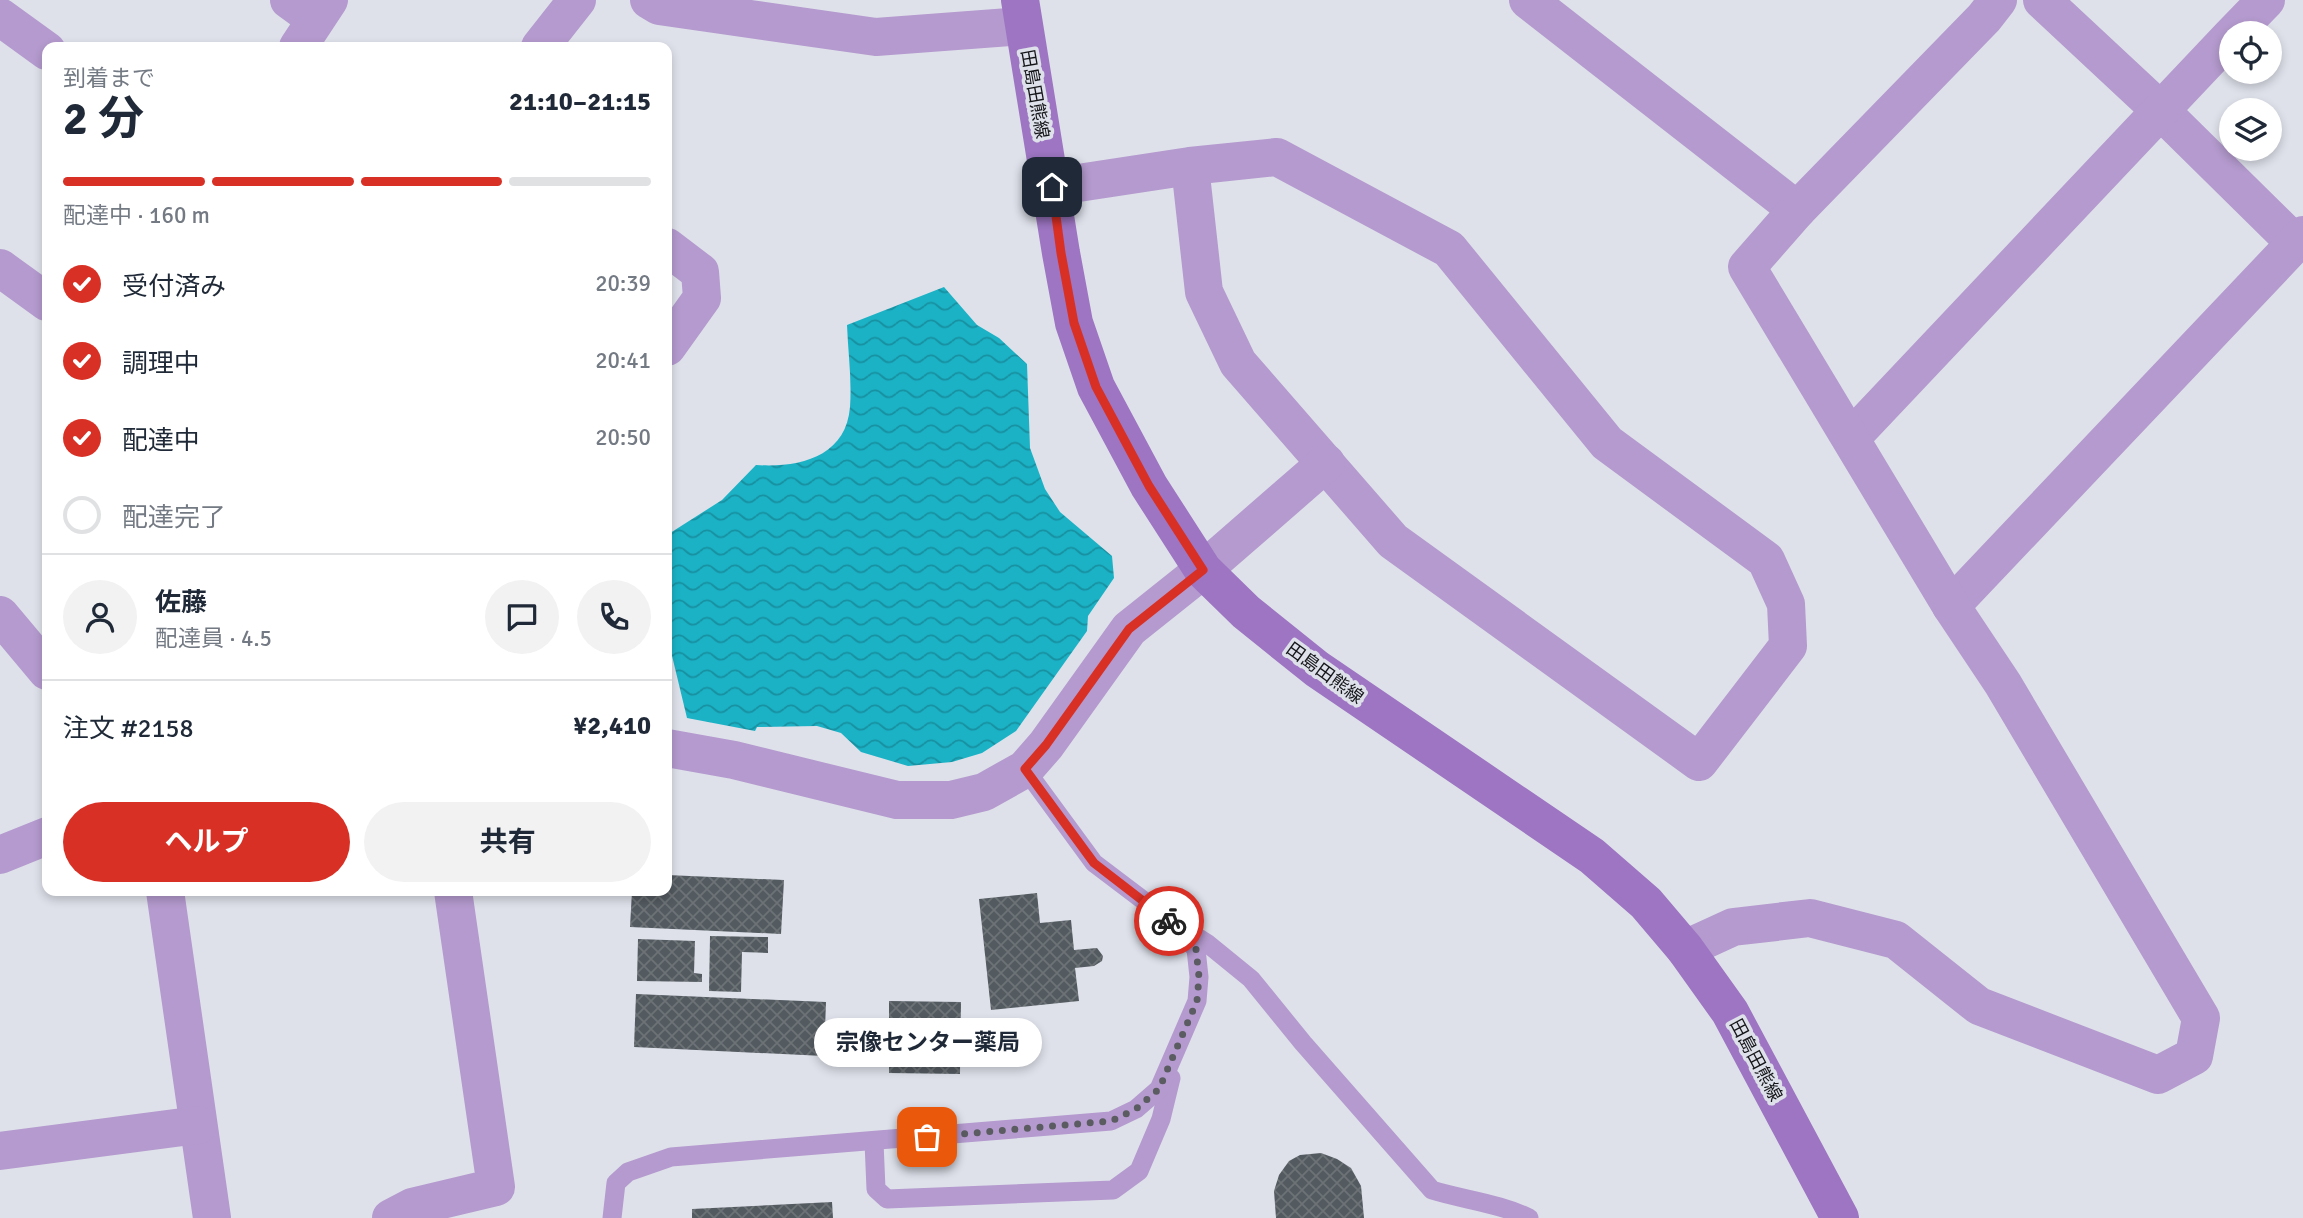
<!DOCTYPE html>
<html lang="ja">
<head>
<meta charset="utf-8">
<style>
  :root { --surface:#fff; --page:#f2f2f3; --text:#1f2937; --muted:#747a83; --line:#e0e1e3; --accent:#d93025 }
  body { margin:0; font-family:Signika,"Noto Sans JP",sans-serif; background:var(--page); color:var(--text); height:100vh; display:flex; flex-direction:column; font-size:26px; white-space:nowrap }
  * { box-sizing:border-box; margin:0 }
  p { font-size:23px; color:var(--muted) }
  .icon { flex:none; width:38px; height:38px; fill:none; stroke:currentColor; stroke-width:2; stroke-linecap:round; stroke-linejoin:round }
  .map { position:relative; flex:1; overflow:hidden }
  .panel { position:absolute; left:42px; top:42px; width:630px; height:854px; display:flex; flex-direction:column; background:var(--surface); border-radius:14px; box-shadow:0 4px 10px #0003 }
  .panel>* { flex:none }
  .controls { position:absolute; left:2219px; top:21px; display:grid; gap:14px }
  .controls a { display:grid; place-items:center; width:63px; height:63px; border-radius:50%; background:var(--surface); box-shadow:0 4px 10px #0003; font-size:35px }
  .pin { position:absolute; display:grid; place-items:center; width:60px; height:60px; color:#fff; margin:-30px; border-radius:14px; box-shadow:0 4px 10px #0006 }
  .courier { position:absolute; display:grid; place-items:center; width:70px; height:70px; margin:-35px; border:5px solid #d93025; border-radius:50%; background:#fff; color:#222; box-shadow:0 2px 9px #0007 }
  .bubble { position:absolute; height:49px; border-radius:24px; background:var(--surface); box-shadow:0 4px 10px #0003; font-size:23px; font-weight:700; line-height:49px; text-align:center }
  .summary em { font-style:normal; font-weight:700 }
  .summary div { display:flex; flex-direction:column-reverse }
  .summary { display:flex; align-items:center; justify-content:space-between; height:119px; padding:0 21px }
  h1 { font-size:46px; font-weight:700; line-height:52px }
  .bar { display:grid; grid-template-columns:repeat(4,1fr); gap:10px 7px; align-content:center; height:84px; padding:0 21px }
  .bar i { height:9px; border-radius:5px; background:var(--line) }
  .bar .active { background:var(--accent) }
  .bar p { grid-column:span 4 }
  .line { display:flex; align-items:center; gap:18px; padding:0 21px; border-top:2px solid var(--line) }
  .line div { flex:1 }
  .round { display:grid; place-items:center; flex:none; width:74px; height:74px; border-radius:37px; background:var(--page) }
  ol { padding:0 21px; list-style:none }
  li { display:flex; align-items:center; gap:21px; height:77px }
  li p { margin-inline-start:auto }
  li .icon { padding:7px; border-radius:50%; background:var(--accent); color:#fff; stroke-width:4 }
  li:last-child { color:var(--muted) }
  li i { width:38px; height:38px; border:4px solid var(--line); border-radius:50% }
  .cta { display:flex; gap:14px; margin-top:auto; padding:14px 21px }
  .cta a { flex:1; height:80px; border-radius:42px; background:var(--accent); color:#fff; font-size:28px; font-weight:700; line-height:80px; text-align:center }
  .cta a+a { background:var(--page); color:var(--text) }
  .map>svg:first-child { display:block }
  .water { fill:url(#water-waves) }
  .building { fill:url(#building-cross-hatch) }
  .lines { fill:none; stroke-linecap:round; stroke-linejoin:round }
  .service { stroke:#b49ace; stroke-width:19 }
  .minor { stroke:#b49ace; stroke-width:38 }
  .tertiary { stroke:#b49ace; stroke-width:38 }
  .secondary { stroke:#9d75c2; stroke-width:38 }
  .done { stroke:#5b5c62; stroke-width:7; stroke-dasharray:0 12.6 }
  .route { stroke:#d93025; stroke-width:9 }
  .labels { text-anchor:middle; stroke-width:7; stroke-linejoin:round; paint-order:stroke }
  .street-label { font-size:18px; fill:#141518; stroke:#dee1ea }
</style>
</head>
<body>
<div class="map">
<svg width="2303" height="1218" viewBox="0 0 2303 1218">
  <defs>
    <pattern id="water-waves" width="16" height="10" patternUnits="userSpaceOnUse" patternTransform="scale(1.75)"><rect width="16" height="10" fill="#1bb2c6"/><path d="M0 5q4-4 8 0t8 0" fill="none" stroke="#1790a0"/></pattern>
    <pattern id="building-cross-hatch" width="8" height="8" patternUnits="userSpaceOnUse" patternTransform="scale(1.75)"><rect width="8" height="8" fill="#535a60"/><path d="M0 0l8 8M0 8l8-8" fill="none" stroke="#6c7276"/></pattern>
  </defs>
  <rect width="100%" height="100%" fill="#dee1ea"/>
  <!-- water -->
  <path class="water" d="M 944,287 L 977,325 L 999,338 L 1027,364 L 1030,448 L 1045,489 L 1060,512 L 1112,556 L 1114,578 L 1088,616 L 1087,631 L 1016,731 L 982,753 L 952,762 L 908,766 L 861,752 L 841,733 L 817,726 L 757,727 L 755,731 L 687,718 L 667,635 L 667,535 L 722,500 L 756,465 C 799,468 846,457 850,407 C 852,380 848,352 847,325 Z"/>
  <!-- building -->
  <g class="building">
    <polygon points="667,875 784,880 781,934 630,927 632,891 667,891"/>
    <polygon points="1037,893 1040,923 1071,920 1074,950 1097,948 1103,956 1102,961 1094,966 1075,968 1079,1001 991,1010 979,899"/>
    <polygon points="710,936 768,937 768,953 742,952 741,992 709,991"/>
    <polygon points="638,939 695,941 694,973 702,974 702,982 637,981"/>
    <polygon points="636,994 826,1002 824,1056 634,1047"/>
    <polygon points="889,1001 961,1002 960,1074 889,1073"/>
    <polygon points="850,1026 850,1043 830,1043 829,1027"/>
    <polygon points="1321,1153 1337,1159 1351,1168 1361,1186 1364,1218 1276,1218 1274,1191 1279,1175 1289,1161 1300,1155"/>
    <polygon points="832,1202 833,1218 692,1218 692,1209"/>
  </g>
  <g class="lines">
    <!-- service -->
    <g class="service">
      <path d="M 1025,769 L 1094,863 L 1164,916 L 1208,944 L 1251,979 L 1303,1043 L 1432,1190 C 1464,1200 1499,1203 1529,1218"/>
      <polyline points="874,1142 876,1189 887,1199 1113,1190 1139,1171 1161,1119 1171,1078"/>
      <polyline points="612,1218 616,1183 628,1172 671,1157 1111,1121 1136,1109 1159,1089 1197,1001 1199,977 1196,949 1164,916"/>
    </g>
    <!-- minor -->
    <g class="minor">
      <polyline points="289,0 315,19"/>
      <polyline points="649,0 659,6 876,37 1023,26"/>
      <polyline points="1528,0 1797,210"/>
      <polyline points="2042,0 2161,111 2295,243"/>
      <polyline points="0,17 47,51"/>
      <polyline points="2234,33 2266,0"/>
      <polyline points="298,47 329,0"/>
      <polyline points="540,47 577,0"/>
      <polyline points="1052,187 1190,166 1277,157 1449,249 1607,443 1766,560 1786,604 1788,646 1699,762 1393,541 1238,363 1204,292 1190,166"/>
      <polyline points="667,247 700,272 702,298 667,347"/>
      <polyline points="0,268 47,302"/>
      <polyline points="1851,438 2231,36"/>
      <polyline points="1203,570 1326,463"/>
      <polyline points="1951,606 2303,235"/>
      <polyline points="0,615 47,671"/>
      <polyline points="165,891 212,1218"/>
      <polyline points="1685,949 1733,927 1810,918 1896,940 1979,1006 2158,1075 2194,1056 2201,1018 2003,684 1951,606 1747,267 1797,210 1984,18 1998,0"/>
      <polyline points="0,1151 198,1125"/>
      <polyline points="391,1218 412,1207 496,1187 453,891"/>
    </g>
    <!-- tertiary -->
    <g class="tertiary">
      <polyline points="667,748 734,760 897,800 951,800 984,792 1025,769 1046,745 1129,629 1203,570"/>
      <polyline points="0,855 47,836"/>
    </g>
    <!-- secondary -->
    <polyline class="secondary" points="1020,0 1061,253 1074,323 1096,387 1149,486 1203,570 1246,612 1317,669 1592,856 1646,903 1685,949 1730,1012 1840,1218"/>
  </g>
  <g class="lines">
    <!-- done -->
    <polyline class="done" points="927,1137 1111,1121 1136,1109 1159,1089 1197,1001 1199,977 1196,949 1169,921"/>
    <!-- route -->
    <polyline class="route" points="1052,187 1061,253 1074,323 1096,387 1149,486 1203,570 1129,629 1046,745 1025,769 1094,863 1169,921"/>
  </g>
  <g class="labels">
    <!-- street labels -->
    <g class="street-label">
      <text transform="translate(1035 94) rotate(80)" y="6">田島田熊線</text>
      <text transform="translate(1325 673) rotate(36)" y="6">田島田熊線</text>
      <text transform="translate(1756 1060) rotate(62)" y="6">田島田熊線</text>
    </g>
  </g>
</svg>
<div class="controls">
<a><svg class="icon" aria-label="locate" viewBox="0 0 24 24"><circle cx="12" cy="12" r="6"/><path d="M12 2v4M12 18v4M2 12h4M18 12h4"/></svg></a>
<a><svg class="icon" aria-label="layers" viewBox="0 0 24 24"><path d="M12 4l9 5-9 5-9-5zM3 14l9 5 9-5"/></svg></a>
</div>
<div class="pin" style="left:927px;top:1137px;background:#ea580c"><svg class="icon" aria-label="bag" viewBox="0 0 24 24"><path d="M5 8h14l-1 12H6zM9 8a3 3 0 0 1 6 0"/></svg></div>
<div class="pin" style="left:1052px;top:187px;background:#1f2937"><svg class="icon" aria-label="home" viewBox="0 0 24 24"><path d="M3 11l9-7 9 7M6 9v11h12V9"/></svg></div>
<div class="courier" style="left:1169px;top:921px"><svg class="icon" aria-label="bike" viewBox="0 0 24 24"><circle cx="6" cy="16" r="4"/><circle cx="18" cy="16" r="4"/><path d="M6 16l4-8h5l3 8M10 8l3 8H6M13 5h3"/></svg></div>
<div class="bubble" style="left:814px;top:1018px;width:228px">宗像センター薬局</div>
<section class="panel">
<div class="summary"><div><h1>2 分</h1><p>到着まで</p></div><em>21:10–21:15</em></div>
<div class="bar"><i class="active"></i><i class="active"></i><i class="active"></i><i></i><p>配達中 · 160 m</p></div>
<ol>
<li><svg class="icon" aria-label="check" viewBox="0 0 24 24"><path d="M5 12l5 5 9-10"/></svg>受付済み<p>20:39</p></li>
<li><svg class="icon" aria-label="check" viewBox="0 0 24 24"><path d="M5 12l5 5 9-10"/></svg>調理中<p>20:41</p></li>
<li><svg class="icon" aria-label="check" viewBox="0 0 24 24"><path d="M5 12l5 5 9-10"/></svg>配達中<p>20:50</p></li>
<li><i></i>配達完了</li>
</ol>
<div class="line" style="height:126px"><a class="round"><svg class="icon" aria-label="person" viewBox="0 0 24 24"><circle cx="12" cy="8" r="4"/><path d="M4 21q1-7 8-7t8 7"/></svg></a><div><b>佐藤</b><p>配達員 · 4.5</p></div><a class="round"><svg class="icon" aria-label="chat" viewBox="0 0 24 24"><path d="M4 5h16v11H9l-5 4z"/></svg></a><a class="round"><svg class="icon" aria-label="phone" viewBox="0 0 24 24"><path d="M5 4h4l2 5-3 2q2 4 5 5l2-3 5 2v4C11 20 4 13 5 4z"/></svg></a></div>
<div class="line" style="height:91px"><div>注文 #2158</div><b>¥2,410</b></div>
<div class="cta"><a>ヘルプ</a><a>共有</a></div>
</section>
</div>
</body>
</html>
